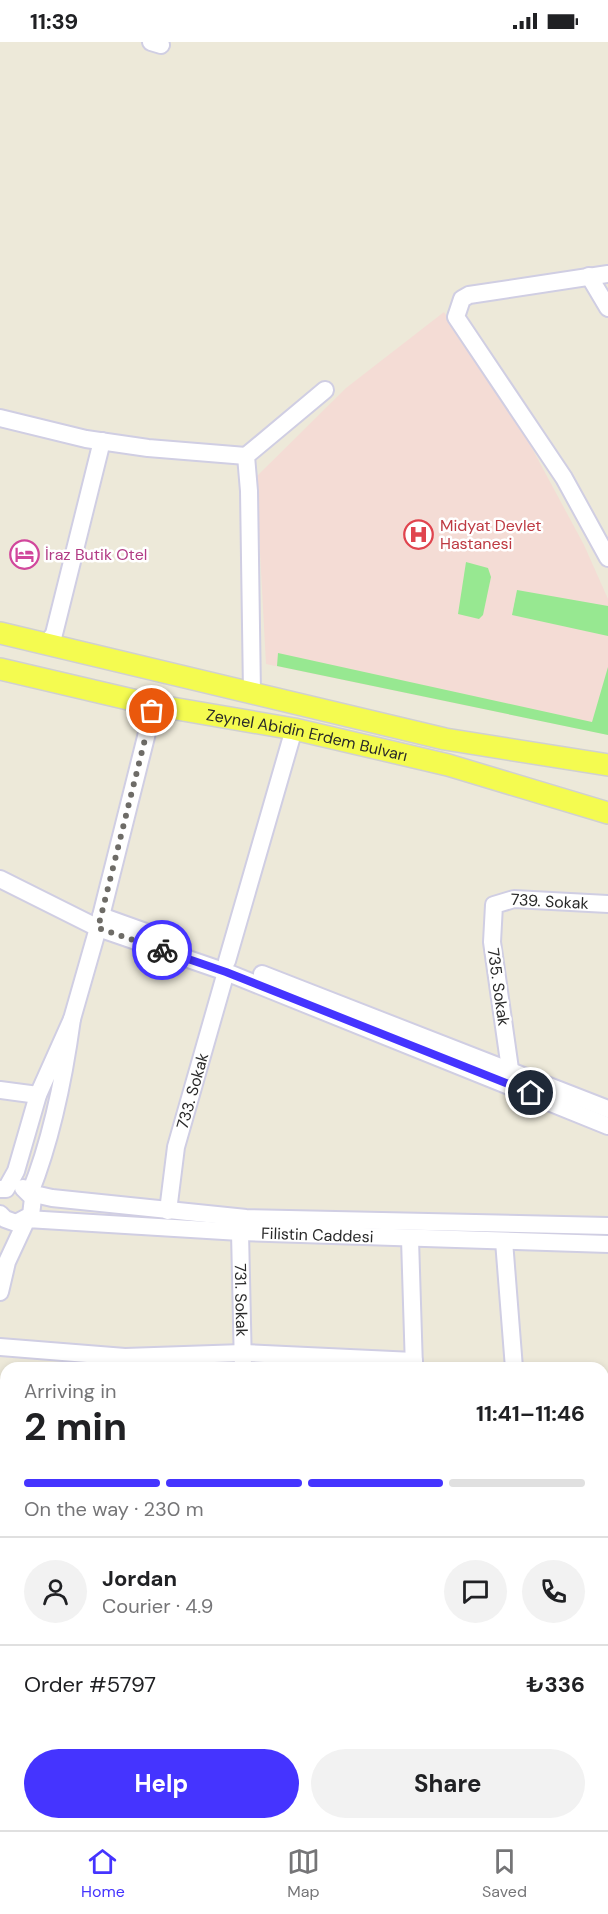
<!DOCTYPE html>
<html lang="en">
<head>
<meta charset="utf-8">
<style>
  :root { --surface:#fff; --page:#f2f2f2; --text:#202124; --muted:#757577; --line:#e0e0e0; --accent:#4534ff }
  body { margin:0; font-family:"DM Sans",sans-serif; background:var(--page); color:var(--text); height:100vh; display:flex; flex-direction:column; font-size:22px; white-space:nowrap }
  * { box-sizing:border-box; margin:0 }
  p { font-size:20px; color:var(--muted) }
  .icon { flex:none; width:33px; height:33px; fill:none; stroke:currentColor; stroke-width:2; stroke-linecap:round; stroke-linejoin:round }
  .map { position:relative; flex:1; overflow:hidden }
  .side { position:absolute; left:0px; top:1320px; width:609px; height:468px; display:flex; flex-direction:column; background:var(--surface); border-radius:18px 18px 0 0; box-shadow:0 3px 9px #0003 }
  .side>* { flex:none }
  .pin { position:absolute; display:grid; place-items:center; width:51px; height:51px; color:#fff; margin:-26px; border:3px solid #fff; border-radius:50%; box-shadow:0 2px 6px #0007 }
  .courier { position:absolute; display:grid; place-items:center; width:60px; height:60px; margin:-30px; border:4px solid #4534ff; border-radius:50%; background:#fff; color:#222; box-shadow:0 2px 8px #0007 }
  .head em { font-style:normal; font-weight:700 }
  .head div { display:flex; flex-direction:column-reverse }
  .head { display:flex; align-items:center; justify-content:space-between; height:102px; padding:0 24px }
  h1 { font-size:39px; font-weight:700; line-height:45px }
  .bar { display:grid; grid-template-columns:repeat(4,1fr); gap:9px 6px; align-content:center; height:72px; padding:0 24px }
  .bar i { height:8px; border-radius:4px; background:var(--line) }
  .bar .active { background:var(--accent) }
  .bar p { grid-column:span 4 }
  .line { display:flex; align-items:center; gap:15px; padding:0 24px; border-top:2px solid var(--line) }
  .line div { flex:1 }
  .round { display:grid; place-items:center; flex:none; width:63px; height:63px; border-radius:32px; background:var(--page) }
  .button { display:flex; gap:12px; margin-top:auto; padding:12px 24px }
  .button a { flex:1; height:69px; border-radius:36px; background:var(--accent); color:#fff; font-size:24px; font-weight:700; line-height:69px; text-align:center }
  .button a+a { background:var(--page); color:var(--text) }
  .status { display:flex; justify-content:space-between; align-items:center; height:42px; padding:0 30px; background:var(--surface); direction:ltr }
  .status svg { height:16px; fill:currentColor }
  .dock { display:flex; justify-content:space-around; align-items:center; height:84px; border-top:2px solid var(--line); background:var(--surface); font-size:16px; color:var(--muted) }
  .dock a { display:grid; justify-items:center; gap:3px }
  .dock .active { color:var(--accent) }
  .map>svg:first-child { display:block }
  .education { fill:#f0eec7 }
  .medical { fill:#f4dcd5 }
  .green { fill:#97e891 }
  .pitch { fill:#aaf08c }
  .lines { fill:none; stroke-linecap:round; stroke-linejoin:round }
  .minor-casing { stroke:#d0cee3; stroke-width:20 }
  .major-casing { stroke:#d0d0d0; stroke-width:24 }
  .minor { stroke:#fff; stroke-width:16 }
  .major { stroke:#f4fb50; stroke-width:21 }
  .done { stroke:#6e6c67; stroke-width:6; stroke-dasharray:0 10.8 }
  .route { stroke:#4534ff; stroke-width:8 }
  .labels { text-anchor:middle; stroke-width:5; stroke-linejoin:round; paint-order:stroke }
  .health-label { font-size:16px; fill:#be3a42; stroke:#fff; text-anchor:start }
  .hotel-label { font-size:16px; fill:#b23c85; stroke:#fff; text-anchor:start }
  .street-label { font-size:16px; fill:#292929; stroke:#fff }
</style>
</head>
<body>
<div class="status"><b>11:39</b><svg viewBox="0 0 49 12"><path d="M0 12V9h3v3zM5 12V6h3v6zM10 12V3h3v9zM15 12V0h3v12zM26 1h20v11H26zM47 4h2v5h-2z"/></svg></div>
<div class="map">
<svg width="608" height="1788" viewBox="0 0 608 1788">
  <rect width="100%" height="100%" fill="#ede9d9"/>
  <!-- education -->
  <polygon class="education" points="194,1782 299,1782 299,1788 193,1788"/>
  <!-- medical -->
  <polygon class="medical" points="444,270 527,397 584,503 608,557 608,693 266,622 256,435 346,346"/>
  <!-- green -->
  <g class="green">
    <polygon points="466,520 488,526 491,535 483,573 479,577 458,572"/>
    <polygon points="517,548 608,564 608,594 512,573"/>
    <polygon points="278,611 592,680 608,625 608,693 277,624"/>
  </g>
  <!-- pitch -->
  <polygon class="pitch" points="603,1520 608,1525 608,1788 404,1788 404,1782 603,1782"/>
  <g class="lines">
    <defs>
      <g id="minor">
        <polyline points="151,0 161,3"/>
        <polyline points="608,232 469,253 462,257 456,275 564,436 608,516"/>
        <polyline points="589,234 608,266"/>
        <polyline points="0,376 86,397 148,406 246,414"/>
        <polyline points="47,601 54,592 102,399"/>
        <polyline points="252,651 249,449 246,414 325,348"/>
        <polyline points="0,837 98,886 226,930 608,1084"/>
        <polyline points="101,874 182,903"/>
        <polyline points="227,919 294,687"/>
        <polyline points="262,932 608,1067"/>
        <polyline points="72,977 98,886 154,663"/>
        <path id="s1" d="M 510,1027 L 492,900 L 494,863 L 514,857 L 608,862"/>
        <polyline points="0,1048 38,1053"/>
        <path d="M 0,1147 L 6,1147 L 16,1129 L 38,1053 L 72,977 C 64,1036 52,1096 30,1151 L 52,1156 L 246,1176 L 608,1184"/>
        <path id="s2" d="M 168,1169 L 176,1105 L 226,930"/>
        <polyline points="0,1172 5,1177 16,1181 31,1173 33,1156 23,1146"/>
        <path id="s3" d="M 240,1190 L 243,1326"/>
        <polyline points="410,1197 414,1326"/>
        <polyline points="504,1199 514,1326"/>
        <path id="s4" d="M 0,1250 L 7,1220 L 27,1177 L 240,1190 L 608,1202"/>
        <polyline points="0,1305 125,1315 243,1311 414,1319"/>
        <polyline points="0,1437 6,1437"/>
        <polyline points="603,1437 608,1437"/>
        <polyline points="0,1453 6,1453"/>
        <polyline points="603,1464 608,1457"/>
        <polyline points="603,1478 608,1483"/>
        <polyline points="603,1503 608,1509"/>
        <polyline points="0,1663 6,1663"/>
        <polyline points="29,1782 29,1788"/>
        <polyline points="0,1785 11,1788"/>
        <polyline points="130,1788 130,1782"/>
      </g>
      <g id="major">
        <polyline points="0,591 445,697 608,723"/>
        <path id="s5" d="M 0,627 L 154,663 L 294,687 L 448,723 L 608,771"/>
      </g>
    </defs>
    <!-- minor casing -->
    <use href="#minor" class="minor-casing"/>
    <!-- major casing -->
    <use href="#major" class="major-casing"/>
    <!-- minor -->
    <use href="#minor" class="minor"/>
    <!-- major -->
    <use href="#major" class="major"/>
  </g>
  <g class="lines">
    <!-- done -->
    <polyline class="done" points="152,669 98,886 162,908"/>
    <!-- route -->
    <polyline class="route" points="162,908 226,930 531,1051"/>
  </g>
  <!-- icons -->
  <defs>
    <symbol id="hospital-ring" viewBox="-11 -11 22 22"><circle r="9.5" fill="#fff" stroke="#e0444e" stroke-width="1.5"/><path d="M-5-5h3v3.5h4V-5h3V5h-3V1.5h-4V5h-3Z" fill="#e0444e"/></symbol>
    <symbol id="hotel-ring" viewBox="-11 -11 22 22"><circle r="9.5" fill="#fff" stroke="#d1479c" stroke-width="1.5"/><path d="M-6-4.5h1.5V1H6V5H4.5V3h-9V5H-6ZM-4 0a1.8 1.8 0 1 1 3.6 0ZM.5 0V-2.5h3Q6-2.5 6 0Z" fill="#d1479c"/></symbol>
  </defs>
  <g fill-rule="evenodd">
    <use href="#hospital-ring" x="402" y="476" width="33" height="33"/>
    <use href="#hotel-ring" x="8" y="496" width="33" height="33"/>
  </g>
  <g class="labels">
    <!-- health labels -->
    <g class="health-label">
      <text x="440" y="489">Midyat Devlet<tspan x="440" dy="18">Hastanesi</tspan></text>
    </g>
    <!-- hotel labels -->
    <g class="hotel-label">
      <text x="45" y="518">İraz Butik Otel</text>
    </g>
    <!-- street labels -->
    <g class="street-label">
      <text dy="6" stroke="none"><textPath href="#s5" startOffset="314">Zeynel Abidin Erdem Bulvarı</textPath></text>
      <text dy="6" stroke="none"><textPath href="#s1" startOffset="222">739. Sokak</textPath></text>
      <text transform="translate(499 945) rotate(82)" y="6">735. Sokak</text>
      <text dy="6" stroke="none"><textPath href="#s2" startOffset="123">733. Sokak</textPath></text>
      <text dy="6" stroke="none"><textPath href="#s4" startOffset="369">Filistin Caddesi</textPath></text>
      <text dy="6" stroke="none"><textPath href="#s3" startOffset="68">731. Sokak</textPath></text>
    </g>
  </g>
</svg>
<div class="pin" style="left:152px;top:669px;background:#ea580c"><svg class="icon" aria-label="bag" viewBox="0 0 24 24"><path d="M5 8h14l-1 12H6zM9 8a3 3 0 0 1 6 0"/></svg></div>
<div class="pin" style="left:531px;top:1051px;background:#1f2937"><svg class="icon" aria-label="home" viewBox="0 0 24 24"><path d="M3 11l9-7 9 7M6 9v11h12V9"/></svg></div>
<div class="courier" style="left:162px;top:908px"><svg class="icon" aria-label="bike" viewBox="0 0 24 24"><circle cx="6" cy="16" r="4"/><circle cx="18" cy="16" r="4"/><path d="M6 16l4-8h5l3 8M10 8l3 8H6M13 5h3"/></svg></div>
<section class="side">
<div class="head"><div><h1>2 min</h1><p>Arriving in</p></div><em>11:41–11:46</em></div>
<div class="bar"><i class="active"></i><i class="active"></i><i class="active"></i><i></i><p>On the way · 230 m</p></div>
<div class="line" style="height:108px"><a class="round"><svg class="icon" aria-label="person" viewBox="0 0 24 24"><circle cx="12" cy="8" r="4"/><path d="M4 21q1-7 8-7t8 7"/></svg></a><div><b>Jordan</b><p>Courier · 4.9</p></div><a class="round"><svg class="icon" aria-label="chat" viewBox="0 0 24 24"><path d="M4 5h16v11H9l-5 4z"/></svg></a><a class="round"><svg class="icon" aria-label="phone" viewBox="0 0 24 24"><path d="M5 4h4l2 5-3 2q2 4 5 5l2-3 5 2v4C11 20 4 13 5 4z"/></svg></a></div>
<div class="line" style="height:78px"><div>Order #5797</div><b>₺336</b></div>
<div class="button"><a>Help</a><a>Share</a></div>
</section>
</div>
<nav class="dock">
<a class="active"><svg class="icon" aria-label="home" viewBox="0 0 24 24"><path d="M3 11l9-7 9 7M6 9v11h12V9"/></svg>Home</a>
<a><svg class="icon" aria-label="map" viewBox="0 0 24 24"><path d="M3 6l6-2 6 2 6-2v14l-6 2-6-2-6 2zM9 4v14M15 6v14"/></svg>Map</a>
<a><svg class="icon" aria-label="saved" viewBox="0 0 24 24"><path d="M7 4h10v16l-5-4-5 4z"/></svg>Saved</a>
</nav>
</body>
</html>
